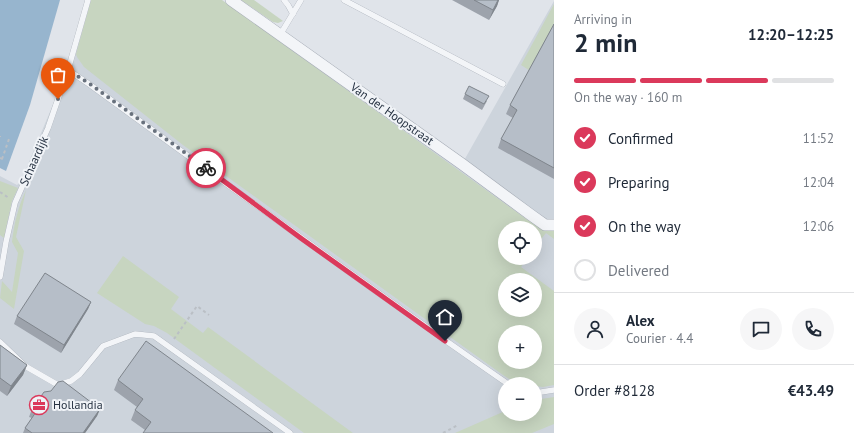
<!DOCTYPE html>
<html lang="en">
<head>
<meta charset="utf-8">
<style>
  :root { --surface:#fff; --page:#f6f6f7; --text:#1f2937; --muted:#747a83; --line:#e0e1e3; --accent:#db395b }
  body { margin:0; font-family:"PT Sans",sans-serif; background:var(--page); color:var(--text); height:100vh; display:flex; flex-direction:column; font-size:15px; white-space:nowrap }
  * { box-sizing:border-box; margin:0 }
  p { font-size:13px; color:var(--muted) }
  .icon { flex:none; width:22px; height:22px; fill:none; stroke:currentColor; stroke-width:2; stroke-linecap:round; stroke-linejoin:round }
  .map { position:relative; flex:1; overflow:hidden }
  .side { display:flex; flex-direction:column; background:var(--surface); width:300px }
  .side>* { flex:none }
  .controls { position:absolute; left:498px; top:221px; display:grid; gap:8px }
  .controls a { display:grid; place-items:center; width:44px; height:44px; border-radius:50%; background:var(--surface); box-shadow:0 4px 16px #0002; font-size:20px }
  .pin { position:absolute; display:grid; place-items:center; width:34px; height:34px; color:#fff; margin:-41px -17px; border-radius:50% 50% 50% 0; rotate:-45deg; box-shadow:0 0 4px #0007 }
  .pin .icon { rotate:45deg }
  .courier { position:absolute; display:grid; place-items:center; width:40px; height:40px; margin:-20px; border:3px solid #db395b; border-radius:50%; background:#fff; color:#222; box-shadow:0 1px 5px #0007 }
  .head em { font-style:normal; font-weight:700 }
  .head div { display:flex; flex-direction:column-reverse }
  .head { display:flex; align-items:center; justify-content:space-between; height:68px; padding:0 20px }
  h1 { font-size:26px; font-weight:700; line-height:30px }
  .bar { display:grid; grid-template-columns:repeat(4,1fr); gap:6px 4px; align-content:center; height:48px; padding:0 20px }
  .bar i { height:5px; border-radius:3px; background:var(--line) }
  .bar .active { background:var(--accent) }
  .bar p { grid-column:span 4 }
  .line { display:flex; align-items:center; gap:10px; padding:0 20px; border-top:1px solid var(--line) }
  .line div { flex:1 }
  .round { display:grid; place-items:center; flex:none; width:42px; height:42px; border-radius:21px; background:var(--page) }
  ol { padding:0 20px; list-style:none }
  li { display:flex; align-items:center; gap:12px; height:44px }
  li p { margin-inline-start:auto }
  li .icon { padding:4px; border-radius:50%; background:var(--accent); color:#fff; stroke-width:4 }
  li:last-child { color:var(--muted) }
  li i { width:22px; height:22px; border:2px solid var(--line); border-radius:50% }
  main { display:flex; flex:1; min-height:0 }
  .map>svg:first-child { display:block }
  .built { fill:#cdd4dc; fill-rule:evenodd }
  .green { fill:#c7d5c0; fill-rule:evenodd }
  .water { fill:#97b5ce }
  .lines { fill:none; stroke-linecap:round; stroke-linejoin:round }
  .service-casing { stroke:#a5abb5; stroke-width:6 }
  .minor-casing { stroke:#a5abb5; stroke-width:12 }
  .path { stroke:#babfc5; stroke-width:2; stroke-dasharray:3 3; stroke-linecap:butt }
  .service { stroke:#f3f5f8; stroke-width:5.5 }
  .minor { stroke:#f3f5f8; stroke-width:11 }
  .wall { fill:#9da3ac }
  .shaded-wall { fill:#7f858c }
  .building { fill:#b6bec8; stroke:#7f858c }
  .done { stroke:#68717d; stroke-width:4; stroke-dasharray:0 7.2 }
  .route { stroke:#db395b; stroke-width:5 }
  .labels { text-anchor:middle; stroke-width:4; stroke-linejoin:round; paint-order:stroke }
  .street-label { font-size:12px; fill:#273343; stroke:#f0f3f7 }
  .poi-label { font-size:12px; fill:#273343; stroke:#f0f3f7; text-anchor:start }
</style>
</head>
<body>
<main>
<div class="map">
<svg width="554" height="433" viewBox="0 0 554 433">
  <rect width="100%" height="100%" fill="#e0e4ea"/>
  <!-- built -->
  <path class="built" d="M 87,0 L 216,0 L 462,164 L 554,1 L 554,433 L 0,433 L 0,176 L 17,185 L 21,181 L 67,71 ZM 505,228 L 535,228 L 535,258 L 505,258 ZM 505,280 L 535,280 L 535,310 L 505,310 ZM 505,332 L 535,332 L 535,362 L 505,362 ZM 505,384 L 535,384 L 535,414 L 505,414 Z"/>
  <!-- green -->
  <g class="green">
    <path d="M 91,0 L 222,0 L 525,218 L 535,224 L 554,228 L 554,239 L 546,233 L 535,247 L 535,228 L 505,228 L 505,258 L 527,258 L 521,267 L 554,291 L 554,385 L 543,387 L 535,386 L 535,384 L 522,384 L 511,380 L 503,375 L 183,145 L 84,67 L 77,57 L 76,54 ZM 505,280 L 535,280 L 535,310 L 505,310 ZM 505,332 L 535,332 L 535,362 L 505,362 Z"/>
    <polygon points="241,0 254,0 283,21 278,23 273,22"/>
    <polygon points="554,4 554,42 535,74 521,65"/>
    <polygon points="0,181 18,188 12,201 4,238 0,235"/>
    <path d="M 26,190 L 16,237 L 24,251 L 14,309 L 0,298 L 2,281 L 12,292 L 18,253 L 12,242 C 14,224 18,207 26,190 Z"/>
    <polygon points="123,256 179,297 171,309 203,333 208,327 353,433 304,433 167,333 154,326 145,324 97,293"/>
    <polygon points="554,397 554,424 532,433 455,433 505,411 505,414 535,414 535,400"/>
  </g>
  <!-- water -->
  <polygon class="water" points="0,0 60,0 30,105 6,171 0,168"/>
  <g class="lines">
    <defs>
      <g id="service">
        <polyline points="284,0 288,5 293,14"/>
        <polyline points="344,0 503,84"/>
        <polyline points="280,35 301,0"/>
        <path d="M 68,70 L 89,84 C 228,185 366,286 508,384"/>
        <polyline points="0,277 6,242 15,203 48,128 68,70 88,0"/>
        <polyline points="0,342 25,366 58,385 71,381 80,374 103,346 135,334 154,336 290,433"/>
        <polyline points="535,393 554,390"/>
      </g>
      <polyline id="minor" points="231,0 462,164 531,215 545,225 554,225"/>
    </defs>
    <!-- service casing -->
    <use href="#service" class="service-casing"/>
    <!-- minor casing -->
    <use href="#minor" class="minor-casing"/>
    <!-- path -->
    <g class="path">
      <polyline points="0,137 0,136"/>
      <polyline points="0,158 5,160"/>
      <polyline points="2,159 9,139"/>
      <polyline points="0,192 9,198"/>
      <polyline points="174,339 197,306 209,315"/>
      <polyline points="443,433 458,425"/>
    </g>
    <!-- service -->
    <use href="#service" class="service"/>
    <!-- minor -->
    <use href="#minor" class="minor"/>
  </g>
  <!-- wall -->
  <g class="wall">
    <polygon points="452,0 499,0 497,6 489,20"/>
    <polygon points="554,24 554,179 498,148 501,139 513,118 506,114 510,105"/>
    <polygon points="465,94 487,101 482,110 463,99"/>
    <polygon points="91,302 88,309 61,353 14,324 17,316"/>
    <polygon points="0,345 27,365 23,375 7,396 0,391"/>
    <polygon points="118,380 273,433 145,430 131,420 135,410 137,407 114,390"/>
    <polygon points="32,409 100,409 97,416 85,433 23,433 25,428 32,418 29,417"/>
  </g>
  <!-- shaded-wall -->
  <g class="shaded-wall">
    <polygon points="498,0 499,0 497,6 489,20 493,10"/>
    <polygon points="91,302 88,309 61,353 64,345"/>
    <polygon points="27,365 23,375 7,396 11,386"/>
    <polygon points="100,409 97,416 85,433 83,433"/>
  </g>
  <!-- building -->
  <g class="building">
    <polygon points="474,0 498,0 493,10"/>
    <polygon points="554,24 554,168 501,139 517,110 510,105"/>
    <polygon points="469,86 489,96 484,104 465,94"/>
    <polygon points="45,273 91,302 64,345 17,316"/>
    <polygon points="146,341 273,433 143,433 151,422 135,410 143,399 118,380"/>
    <polygon points="0,345 27,365 11,386 0,378"/>
    <polygon points="63,381 100,409 83,433 32,433 25,428 36,412 32,409 44,392 51,391 58,382"/>
  </g>
  <g class="lines">
    <!-- done -->
    <polyline class="done" points="58,99 68,70 90,84 206,168"/>
    <!-- route -->
    <polyline class="route" points="206,168 302,239 445,341"/>
  </g>
  <!-- icons -->
  <defs>
    <symbol id="office-ring" viewBox="-11 -11 22 22"><circle r="9.5" fill="#f0f3f7" stroke="#db395b" stroke-width="1.5"/><path d="M-6-3h4V-5.5h4V-3h4V5H-6ZM-1-4.5V-3h2v-1.5ZM-6 0V1H6V0Z" fill="#db395b"/></symbol>
  </defs>
  <g fill-rule="evenodd">
    <use href="#office-ring" x="28" y="394" width="22" height="22"/>
  </g>
  <g class="labels">
    <!-- street labels -->
    <g class="street-label">
      <text transform="translate(392 114) rotate(35)" y="4">Van der Hoopstraat</text>
      <text transform="translate(34 161) rotate(-66)" y="4">Schaardijk</text>
    </g>
    <!-- poi labels -->
    <g class="poi-label">
      <text x="53" y="409">Hollandia</text>
    </g>
  </g>
</svg>
<div class="controls">
<a><svg class="icon" aria-label="locate" viewBox="0 0 24 24"><circle cx="12" cy="12" r="6"/><path d="M12 2v4M12 18v4M2 12h4M18 12h4"/></svg></a>
<a><svg class="icon" aria-label="layers" viewBox="0 0 24 24"><path d="M12 4l9 5-9 5-9-5zM3 14l9 5 9-5"/></svg></a>
<a>+</a>
<a>−</a>
</div>
<div class="pin" style="left:58px;top:99px;background:#ea580c"><svg class="icon" aria-label="bag" viewBox="0 0 24 24"><path d="M5 8h14l-1 12H6zM9 8a3 3 0 0 1 6 0"/></svg></div>
<div class="pin" style="left:445px;top:341px;background:#1f2937"><svg class="icon" aria-label="home" viewBox="0 0 24 24"><path d="M3 11l9-7 9 7M6 9v11h12V9"/></svg></div>
<div class="courier" style="left:206px;top:168px"><svg class="icon" aria-label="bike" viewBox="0 0 24 24"><circle cx="6" cy="16" r="4"/><circle cx="18" cy="16" r="4"/><path d="M6 16l4-8h5l3 8M10 8l3 8H6M13 5h3"/></svg></div>
</div>
<section class="side">
<div class="head"><div><h1>2 min</h1><p>Arriving in</p></div><em>12:20–12:25</em></div>
<div class="bar"><i class="active"></i><i class="active"></i><i class="active"></i><i></i><p>On the way · 160 m</p></div>
<ol>
<li><svg class="icon" aria-label="check" viewBox="0 0 24 24"><path d="M5 12l5 5 9-10"/></svg>Confirmed<p>11:52</p></li>
<li><svg class="icon" aria-label="check" viewBox="0 0 24 24"><path d="M5 12l5 5 9-10"/></svg>Preparing<p>12:04</p></li>
<li><svg class="icon" aria-label="check" viewBox="0 0 24 24"><path d="M5 12l5 5 9-10"/></svg>On the way<p>12:06</p></li>
<li><i></i>Delivered</li>
</ol>
<div class="line" style="height:72px"><a class="round"><svg class="icon" aria-label="person" viewBox="0 0 24 24"><circle cx="12" cy="8" r="4"/><path d="M4 21q1-7 8-7t8 7"/></svg></a><div><b>Alex</b><p>Courier · 4.4</p></div><a class="round"><svg class="icon" aria-label="chat" viewBox="0 0 24 24"><path d="M4 5h16v11H9l-5 4z"/></svg></a><a class="round"><svg class="icon" aria-label="phone" viewBox="0 0 24 24"><path d="M5 4h4l2 5-3 2q2 4 5 5l2-3 5 2v4C11 20 4 13 5 4z"/></svg></a></div>
<div class="line" style="height:52px"><div>Order #8128</div><b>€43.49</b></div>
</section>
</main>
</body>
</html>
